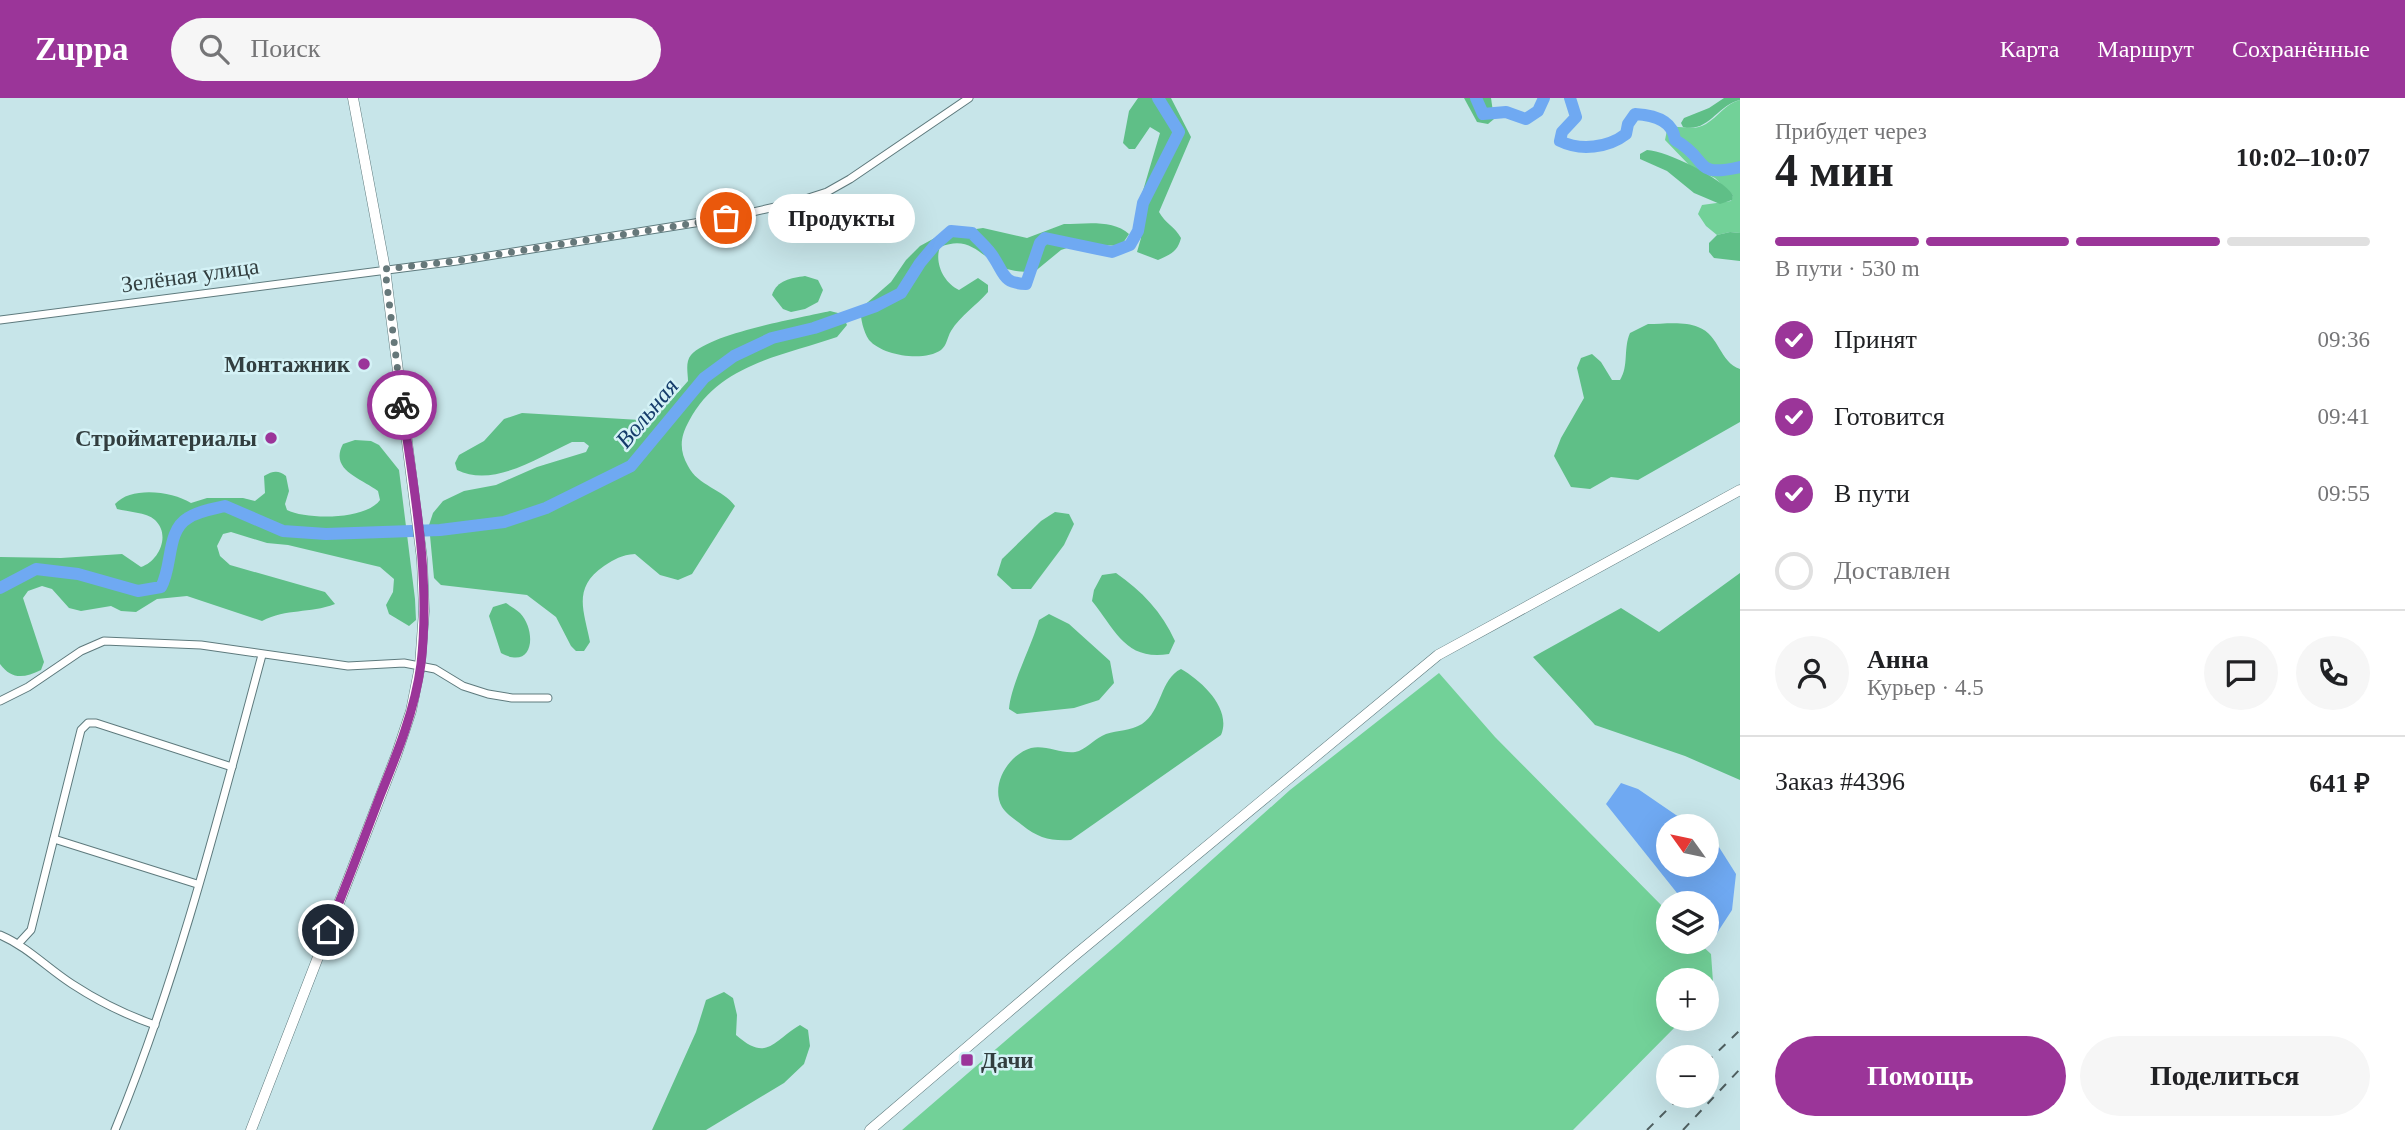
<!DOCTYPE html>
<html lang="ru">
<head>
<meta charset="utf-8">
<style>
  :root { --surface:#fff; --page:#f6f6f6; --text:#202124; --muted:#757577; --line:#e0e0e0; --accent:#9b3599 }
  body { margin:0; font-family:Georgia,serif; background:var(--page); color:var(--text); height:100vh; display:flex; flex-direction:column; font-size:26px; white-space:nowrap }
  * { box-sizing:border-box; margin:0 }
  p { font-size:23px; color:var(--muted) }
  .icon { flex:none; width:38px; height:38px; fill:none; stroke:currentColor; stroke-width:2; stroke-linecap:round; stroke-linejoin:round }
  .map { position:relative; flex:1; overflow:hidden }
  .side { display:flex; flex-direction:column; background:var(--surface); width:665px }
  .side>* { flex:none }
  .needle { width:46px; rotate:303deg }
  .fabs { position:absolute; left:1656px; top:716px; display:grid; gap:14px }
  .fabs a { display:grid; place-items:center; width:63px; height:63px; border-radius:50%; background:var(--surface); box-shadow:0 7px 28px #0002; font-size:35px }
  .pin { position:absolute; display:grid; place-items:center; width:60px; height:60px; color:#fff; margin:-30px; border:4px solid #fff; border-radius:50%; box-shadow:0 2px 7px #0007 }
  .courier { position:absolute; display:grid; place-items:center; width:70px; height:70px; margin:-35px; border:5px solid #9b3599; border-radius:50%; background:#fff; color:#222; box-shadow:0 2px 9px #0007 }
  .bubble { position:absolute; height:49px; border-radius:24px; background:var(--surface); box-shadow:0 7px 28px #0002; font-size:23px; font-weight:700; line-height:49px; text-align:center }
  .headline em { font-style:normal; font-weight:700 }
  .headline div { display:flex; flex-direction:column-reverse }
  .headline { display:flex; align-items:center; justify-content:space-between; height:119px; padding:0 35px }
  h1 { font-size:46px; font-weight:700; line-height:52px }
  .bar { display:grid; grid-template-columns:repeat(4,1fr); gap:10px 7px; align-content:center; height:84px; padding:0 35px }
  .bar i { height:9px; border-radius:5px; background:var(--line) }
  .bar .current { background:var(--accent) }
  .bar p { grid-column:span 4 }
  .line { display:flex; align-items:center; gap:18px; padding:0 35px; border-top:2px solid var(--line) }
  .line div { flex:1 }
  .round { display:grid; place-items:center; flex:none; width:74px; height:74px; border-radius:37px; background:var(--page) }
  ol { padding:0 35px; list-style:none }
  li { display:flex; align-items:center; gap:21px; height:77px }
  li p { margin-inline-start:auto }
  li .icon { padding:7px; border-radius:50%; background:var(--accent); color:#fff; stroke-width:4 }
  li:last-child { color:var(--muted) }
  li i { width:38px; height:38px; border:4px solid var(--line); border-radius:50% }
  .cta { display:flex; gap:14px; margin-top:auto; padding:14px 35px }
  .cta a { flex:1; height:80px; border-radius:42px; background:var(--accent); color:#fff; font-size:28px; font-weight:700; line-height:80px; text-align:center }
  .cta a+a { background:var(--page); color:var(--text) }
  header { display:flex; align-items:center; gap:42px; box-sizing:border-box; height:98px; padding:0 35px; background:var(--accent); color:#fff }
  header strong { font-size:33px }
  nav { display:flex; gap:38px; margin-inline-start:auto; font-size:24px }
  .search { width:490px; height:63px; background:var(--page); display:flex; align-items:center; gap:18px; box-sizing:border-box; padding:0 24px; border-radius:38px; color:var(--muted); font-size:26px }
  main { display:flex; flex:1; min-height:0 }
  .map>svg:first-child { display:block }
  .green { fill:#72d198 }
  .forest { fill:#5fbf87 }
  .water { fill:#6fa9f2 }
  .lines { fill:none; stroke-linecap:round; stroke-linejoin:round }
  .river { stroke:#6fa9f2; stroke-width:12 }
  .street-casing { stroke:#5e7a7d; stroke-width:9 }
  .secondary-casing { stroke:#5e7a7d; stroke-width:11 }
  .street { stroke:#fff; stroke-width:7 }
  .secondary { stroke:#fff; stroke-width:10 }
  .rail { stroke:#4f5f60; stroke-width:2; stroke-dasharray:9 9; stroke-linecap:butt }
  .done { stroke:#66787a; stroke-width:7; stroke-dasharray:0 12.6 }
  .route { stroke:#9b3599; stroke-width:9 }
  .poi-dot { fill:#9b3599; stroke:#d4f2f6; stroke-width:2.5 }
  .labels { text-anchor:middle; stroke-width:5; stroke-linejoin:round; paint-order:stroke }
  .street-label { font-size:23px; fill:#323e3f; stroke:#d4f2f6 }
  .poi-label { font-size:23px; font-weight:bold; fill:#323e3f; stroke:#d4f2f6; text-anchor:end }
  .water-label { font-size:24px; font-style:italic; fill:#153c6b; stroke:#d4f2f6 }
</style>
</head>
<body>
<header>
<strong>Zuppa</strong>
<div class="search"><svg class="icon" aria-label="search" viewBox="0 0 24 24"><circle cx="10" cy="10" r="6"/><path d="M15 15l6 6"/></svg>Поиск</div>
<nav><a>Карта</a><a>Маршрут</a><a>Сохранённые</a></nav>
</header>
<main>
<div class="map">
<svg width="1740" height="1032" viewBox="0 0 1740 1032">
  <rect width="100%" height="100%" fill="#c7e5e9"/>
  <!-- green -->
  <g class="green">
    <path d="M 1740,2 L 1740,135 L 1730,134 L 1717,137 L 1706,128 L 1698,116 L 1702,107 L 1731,103 L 1733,97 L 1715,80 L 1691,69 L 1665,42 L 1667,32 L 1671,29 C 1683,28 1695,33 1706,26 C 1719,18 1725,6 1740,2 Z"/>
    <polygon points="1439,575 1495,639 1668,814 1668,844 1698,844 1711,856 1713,884 1706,892 1706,882 1668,882 1668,920 1683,921 1573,1032 902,1032 1118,846 1290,692"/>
  </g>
  <!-- forest -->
  <g class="forest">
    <path d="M 1138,0 L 1171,0 L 1191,39 L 1159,114 C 1165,125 1175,129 1181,140 C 1178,153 1170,157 1158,162 L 1137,154 L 1141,140 L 1137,113 L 1160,35 L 1150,29 L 1135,51 L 1129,51 L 1123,45 L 1129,13 Z"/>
    <polygon points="1464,0 1491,0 1494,21 1488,26 1477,24"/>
    <path d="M 1724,0 L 1740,0 L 1740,2 C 1717,7 1709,35 1683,29 L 1681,25 L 1684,20 L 1709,10 Z"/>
    <path d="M 1647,52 C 1667,53 1722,80 1733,97 L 1732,102 L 1720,106 L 1694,95 L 1667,73 L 1640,61 L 1640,56 Z"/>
    <path d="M 1064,126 C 1084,126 1113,121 1129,136 L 1121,148 L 1079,146 L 1061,152 L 1033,175 C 1024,173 1013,174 1005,170 C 980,159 971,136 940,149 C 934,165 944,185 959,192 L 978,180 L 988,187 L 988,194 C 977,207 960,218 951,233 C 947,240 947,247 941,252 C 924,264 883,258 869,242 C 863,233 861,221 860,211 L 891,184 L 906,162 L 920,148 L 942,136 L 983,130 L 1027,140 Z"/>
    <polygon points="1730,134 1740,135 1740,163 1714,160 1709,154 1709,145 1717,137"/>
    <path d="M 805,178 L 818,182 L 823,192 L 818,204 L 805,211 L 791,214 L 783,211 L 772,197 C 777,182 791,180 805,178 Z"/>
    <path d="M 830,213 L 842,216 L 847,227 L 837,239 C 782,258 719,266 689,323 C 680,339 679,352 688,368 C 698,388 723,391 735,408 L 692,476 L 678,482 L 660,477 L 635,456 C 621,457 615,461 604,468 C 572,490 584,513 590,544 L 584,553 L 576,553 L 571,548 L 556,519 L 527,497 L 441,487 L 434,480 L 429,427 L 433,415 L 443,403 L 464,393 L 496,387 L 537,369 L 586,354 L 589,348 L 584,344 L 572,344 C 539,359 494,390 457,372 L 455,365 L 459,357 L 484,343 L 504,321 L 522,315 L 640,322 C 661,314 673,300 688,283 C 688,275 685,264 691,257 C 711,235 800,220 830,213 Z"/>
    <path d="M 1648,226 C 1663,226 1685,223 1698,229 C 1720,237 1719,264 1740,271 L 1740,324 L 1638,382 L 1611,379 L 1590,391 L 1571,389 L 1554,358 L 1561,340 L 1584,300 L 1577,270 L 1581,260 L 1592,256 L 1601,264 L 1612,282 L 1620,282 C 1629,268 1623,251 1630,235 Z"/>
    <path d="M 355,342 L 371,343 L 379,347 L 399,372 L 415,501 L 416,522 L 409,528 L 389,516 L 386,507 L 393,494 L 394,481 L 380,469 L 288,447 L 267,445 L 231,434 L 223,436 L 217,448 L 220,458 L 230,467 L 325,494 L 335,506 C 309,516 287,510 262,523 L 187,498 L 157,501 L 136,514 L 121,513 L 111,508 L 81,513 L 69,510 L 52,491 L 42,488 L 28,493 L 23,500 L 44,564 L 41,572 C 24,580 12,582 0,566 L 0,459 L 61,460 L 122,456 L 141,469 C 159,463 171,437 155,422 C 146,414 128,414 117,411 L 115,406 C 131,388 172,393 191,405 L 207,400 L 243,400 L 255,403 L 265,395 L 264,378 C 273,373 278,372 286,378 L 289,393 L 285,406 L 287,412 C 307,422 366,422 380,402 L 378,393 C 361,380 329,372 343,346 Z"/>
    <polygon points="1055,414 1069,416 1074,426 1064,447 1031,491 1012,491 997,477 1002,461 1041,423"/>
    <path d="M 1116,475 C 1142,493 1162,514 1175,543 L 1169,556 C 1126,563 1116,533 1092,503 L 1094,492 L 1102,477 Z"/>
    <polygon points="1740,475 1740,682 1685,658 1595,627 1533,559 1621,510 1659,534"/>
    <path d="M 506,505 C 510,508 516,511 520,515 C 537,533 534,573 501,555 L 489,518 L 493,509 Z"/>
    <path d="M 1049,516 L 1069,526 L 1110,563 L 1114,585 L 1099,602 L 1074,610 L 1017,616 L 1009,611 C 1011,586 1031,550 1039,522 Z"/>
    <path d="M 1181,571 C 1202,583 1232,611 1221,637 L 1071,742 C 1050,743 1038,740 1022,727 C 1016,722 1006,716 1002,709 C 990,687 1008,657 1031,650 C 1046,646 1065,658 1079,653 C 1088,649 1096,640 1106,636 C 1118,632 1130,633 1142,626 C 1162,613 1160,581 1181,571 Z"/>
    <path d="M 724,894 L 733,900 L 737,917 L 736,937 C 767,964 772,944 800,927 L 808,932 L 810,948 L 804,966 L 784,985 L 706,1032 L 652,1032 L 696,934 L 706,902 Z"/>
  </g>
  <!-- water -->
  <polygon class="water" points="1621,685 1638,691 1692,728 1668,728 1668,766 1706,766 1706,738 1717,746 1736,776 1732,812 1717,835 1706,825 1706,805 1685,805 1606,706"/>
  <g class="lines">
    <!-- river -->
    <g class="river">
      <polyline points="1476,0 1483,16 1506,14 1526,21 1538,13 1544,0"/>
      <path d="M 1570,0 L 1576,19 L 1562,34 L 1560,43 C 1580,53 1608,50 1626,36 L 1628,26 L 1635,16 C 1653,17 1673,22 1675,42 C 1711,62 1691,80 1740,69"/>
      <path d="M 0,490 L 36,471 L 78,476 L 138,493 L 161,489 C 173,468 166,433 188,420 C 198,413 213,411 225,408 L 283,433 L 326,436 L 440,432 L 504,424 L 546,410 L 631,368 L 704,280 L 734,258 L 772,240 L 814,230 L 876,208 L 901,195 L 920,165 L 935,147 L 951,133 L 972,135 C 979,143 989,151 994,160 C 1005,177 1003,185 1026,186 L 1040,145 L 1045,140 L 1112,154 L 1130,147 L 1138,133 L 1143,105 L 1179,34 L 1158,0"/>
    </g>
    <defs>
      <g id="street">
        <polyline points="0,222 457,163 726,120 793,105 827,94 850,81 969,0"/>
        <polyline points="0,603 28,589 81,553 104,543 201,547 348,568 404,565 435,571 463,588 488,596 512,600 548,600"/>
        <polyline points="54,741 197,786"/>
        <path d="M 0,837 C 28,849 47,870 72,886 C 98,903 126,917 155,927"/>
        <polyline points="19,845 31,832 81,632 88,625 96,625 232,669"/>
        <path d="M 115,1032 C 178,879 219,717 262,557"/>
      </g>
      <g id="secondary">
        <polyline points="251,1032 396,658 411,613 420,568 424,513 422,461 385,171 353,0"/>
        <polyline points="870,1032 1074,858 1438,557 1740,392"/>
      </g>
    </defs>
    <!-- street casing -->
    <use href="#street" class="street-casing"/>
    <!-- secondary casing -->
    <use href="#secondary" class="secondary-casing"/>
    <!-- street -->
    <use href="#street" class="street"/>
    <!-- secondary -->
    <use href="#secondary" class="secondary"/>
    <!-- rail -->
    <g class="rail">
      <polyline points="1706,965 1740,932"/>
      <polyline points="1647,1032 1681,998"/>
      <polyline points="1683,1032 1740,971"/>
    </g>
  </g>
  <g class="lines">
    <!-- done -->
    <polyline class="done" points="402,307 385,171 457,163 726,120"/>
    <!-- route -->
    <path class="route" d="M 328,832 C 346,788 363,743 380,698 C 397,656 415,612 421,566 C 431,479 414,392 402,307"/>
  </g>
  <!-- markers -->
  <g class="poi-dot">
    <circle cx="364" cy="266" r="7"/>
    <circle cx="271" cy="340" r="7"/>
    <rect x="960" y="955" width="14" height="14" rx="3.5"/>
  </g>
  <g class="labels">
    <!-- street labels -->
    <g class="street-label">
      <text transform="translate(190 177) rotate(-8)" y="8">Зелёная улица</text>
    </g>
    <!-- poi labels -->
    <g class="poi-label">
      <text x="350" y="274">Монтажник</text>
      <text x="257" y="348">Стройматериалы</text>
      <text x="981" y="970" text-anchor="start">Дачи</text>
    </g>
    <!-- water labels -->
    <g class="water-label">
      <text transform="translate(647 315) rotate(-50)" y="8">Вольная</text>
    </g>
  </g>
</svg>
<div class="fabs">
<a><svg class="needle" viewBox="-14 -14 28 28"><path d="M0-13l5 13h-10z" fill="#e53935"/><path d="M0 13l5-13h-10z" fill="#757577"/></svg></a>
<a><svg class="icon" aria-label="layers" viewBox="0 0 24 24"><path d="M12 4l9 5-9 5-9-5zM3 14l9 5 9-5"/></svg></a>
<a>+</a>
<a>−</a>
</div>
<div class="pin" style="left:726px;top:120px;background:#ea580c"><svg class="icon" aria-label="bag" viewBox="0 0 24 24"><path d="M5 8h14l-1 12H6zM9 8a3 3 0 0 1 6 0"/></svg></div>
<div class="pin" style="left:328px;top:832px;background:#1f2937"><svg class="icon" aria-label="home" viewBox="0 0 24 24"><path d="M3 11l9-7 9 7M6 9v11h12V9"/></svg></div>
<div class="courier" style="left:402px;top:307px"><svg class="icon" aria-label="bike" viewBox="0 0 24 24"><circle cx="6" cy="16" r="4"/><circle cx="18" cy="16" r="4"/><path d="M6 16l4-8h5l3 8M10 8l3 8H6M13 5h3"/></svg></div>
<div class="bubble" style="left:768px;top:96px;width:147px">Продукты</div>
</div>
<section class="side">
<div class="headline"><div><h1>4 мин</h1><p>Прибудет через</p></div><em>10:02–10:07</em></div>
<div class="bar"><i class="current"></i><i class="current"></i><i class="current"></i><i></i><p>В пути · 530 m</p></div>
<ol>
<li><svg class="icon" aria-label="check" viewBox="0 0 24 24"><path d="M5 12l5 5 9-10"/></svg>Принят<p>09:36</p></li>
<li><svg class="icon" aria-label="check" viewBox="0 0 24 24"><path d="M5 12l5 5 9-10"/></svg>Готовится<p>09:41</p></li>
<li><svg class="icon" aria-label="check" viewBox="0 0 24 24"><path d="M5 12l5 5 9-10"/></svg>В пути<p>09:55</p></li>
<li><i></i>Доставлен</li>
</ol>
<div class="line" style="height:126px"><a class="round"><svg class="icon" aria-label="person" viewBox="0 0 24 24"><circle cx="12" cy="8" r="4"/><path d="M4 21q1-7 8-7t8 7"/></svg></a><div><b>Анна</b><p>Курьер · 4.5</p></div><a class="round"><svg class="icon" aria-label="chat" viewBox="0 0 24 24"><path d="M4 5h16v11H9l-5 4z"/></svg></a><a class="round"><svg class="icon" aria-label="phone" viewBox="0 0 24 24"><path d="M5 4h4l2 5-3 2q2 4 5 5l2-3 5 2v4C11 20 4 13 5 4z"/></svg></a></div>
<div class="line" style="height:91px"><div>Заказ #4396</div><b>641 ₽</b></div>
<div class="cta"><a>Помощь</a><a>Поделиться</a></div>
</section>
</main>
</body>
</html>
